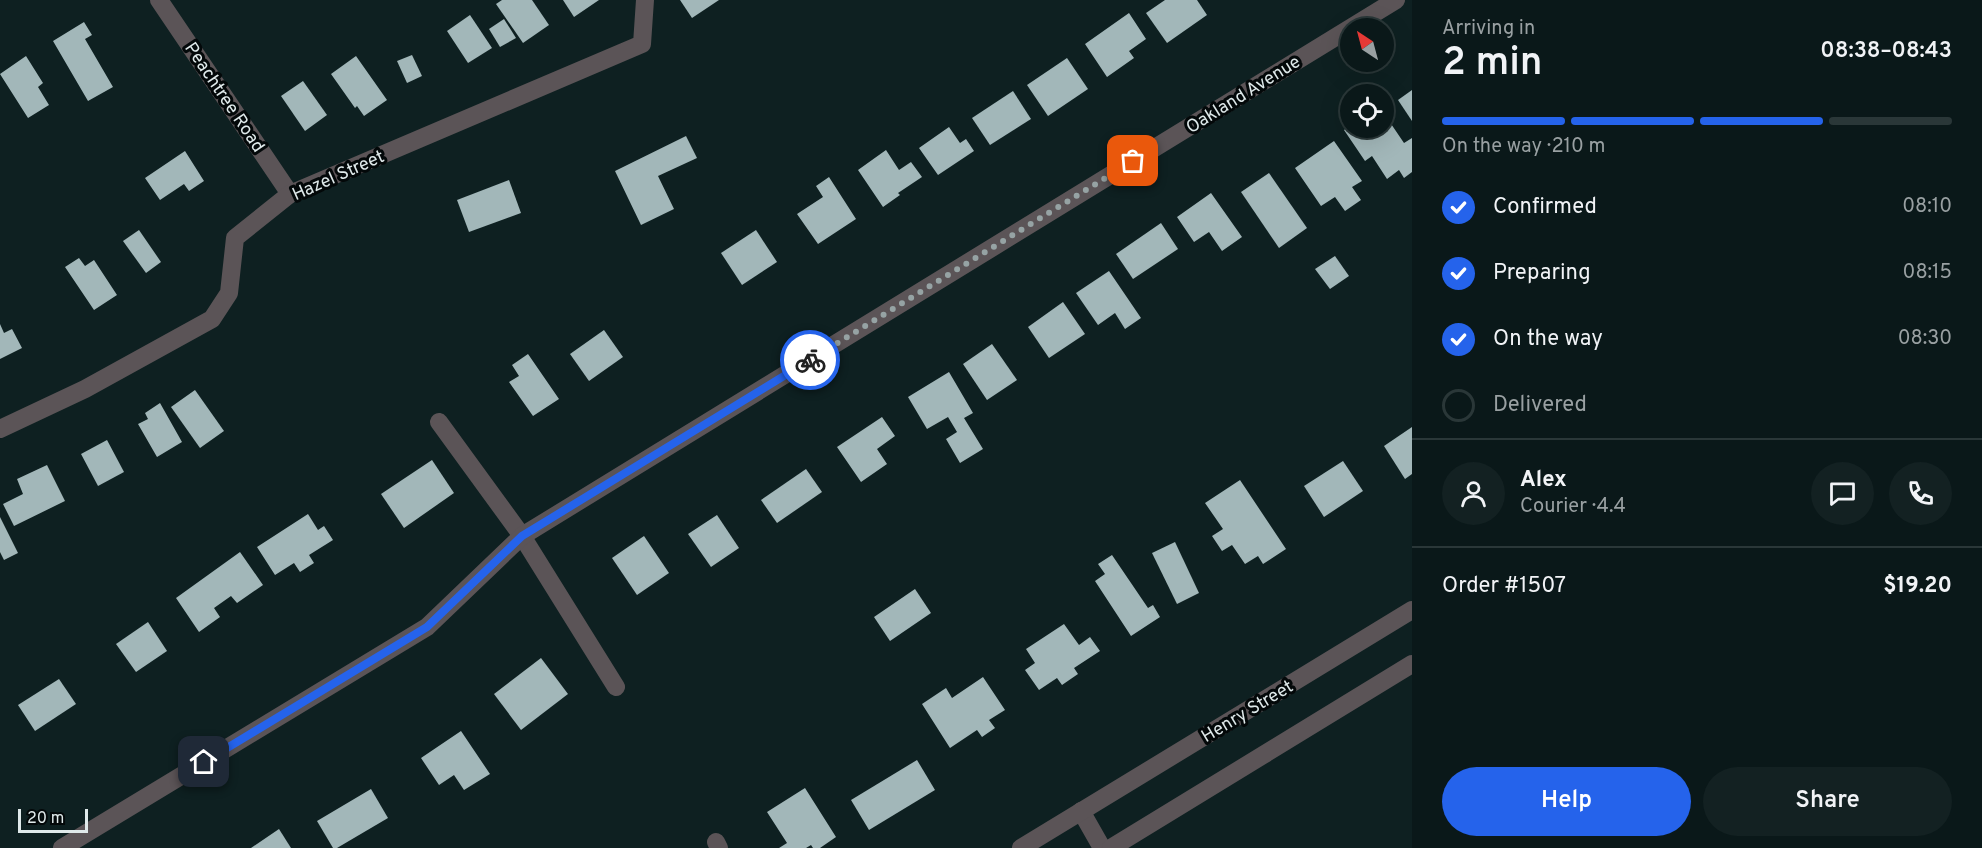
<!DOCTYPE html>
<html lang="en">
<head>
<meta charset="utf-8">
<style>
  :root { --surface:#0a1819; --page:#132122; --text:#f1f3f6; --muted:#99a0a2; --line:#2a3738; --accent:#2563eb }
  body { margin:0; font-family:Overpass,sans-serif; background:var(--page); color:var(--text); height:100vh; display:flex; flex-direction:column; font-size:22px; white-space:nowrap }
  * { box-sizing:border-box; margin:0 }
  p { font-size:20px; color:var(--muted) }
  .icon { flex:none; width:33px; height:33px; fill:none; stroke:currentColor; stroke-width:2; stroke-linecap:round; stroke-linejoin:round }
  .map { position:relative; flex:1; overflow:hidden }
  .drawer { display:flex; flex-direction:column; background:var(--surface); width:570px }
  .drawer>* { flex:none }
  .needle { width:39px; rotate:324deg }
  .buttons { position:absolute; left:1340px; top:18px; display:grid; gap:12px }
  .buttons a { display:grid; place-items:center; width:54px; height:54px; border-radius:50%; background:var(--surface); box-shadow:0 6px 24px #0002,0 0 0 2px var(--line); font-size:30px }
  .scale { position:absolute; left:18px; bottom:15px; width:70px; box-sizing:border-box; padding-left:6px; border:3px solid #dfe9ea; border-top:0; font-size:16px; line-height:21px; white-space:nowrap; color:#dfe9ea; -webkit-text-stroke:4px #030809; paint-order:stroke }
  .pin { position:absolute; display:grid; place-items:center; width:51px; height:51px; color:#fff; margin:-26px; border-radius:12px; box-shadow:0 3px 9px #0006 }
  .courier { position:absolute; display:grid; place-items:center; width:60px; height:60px; margin:-30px; border:4px solid #2563eb; border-radius:50%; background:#fff; color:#222; box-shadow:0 2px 8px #0007 }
  .summary em { font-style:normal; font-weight:600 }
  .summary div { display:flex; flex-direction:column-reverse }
  .summary { display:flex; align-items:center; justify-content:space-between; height:102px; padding:0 30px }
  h1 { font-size:39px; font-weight:600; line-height:45px }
  .bar { display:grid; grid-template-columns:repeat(4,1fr); gap:9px 6px; align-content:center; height:72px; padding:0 30px }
  .bar i { height:8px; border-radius:4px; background:var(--line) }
  .bar .on { background:var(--accent) }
  .bar p { grid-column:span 4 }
  .line { display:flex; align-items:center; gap:15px; padding:0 30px; border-top:2px solid var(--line) }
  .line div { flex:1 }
  .round { display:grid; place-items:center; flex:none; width:63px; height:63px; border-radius:32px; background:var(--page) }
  ol { padding:0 30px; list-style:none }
  li { display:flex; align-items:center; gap:18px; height:66px }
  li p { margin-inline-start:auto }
  li .icon { padding:6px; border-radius:50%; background:var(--accent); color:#fff; stroke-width:4 }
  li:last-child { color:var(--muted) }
  li i { width:33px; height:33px; border:3px solid var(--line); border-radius:50% }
  .primary-button { display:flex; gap:12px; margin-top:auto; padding:12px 30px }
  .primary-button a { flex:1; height:69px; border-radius:36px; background:var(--accent); color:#fff; font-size:24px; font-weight:600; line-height:69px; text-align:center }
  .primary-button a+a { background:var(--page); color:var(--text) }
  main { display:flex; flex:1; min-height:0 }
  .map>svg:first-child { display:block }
  .building { fill:#a2b7b9 }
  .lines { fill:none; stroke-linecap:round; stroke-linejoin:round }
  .minor { stroke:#5b5457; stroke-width:18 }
  .done { stroke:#96a3a4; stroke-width:6; stroke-dasharray:0 10.8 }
  .route { stroke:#2563eb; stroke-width:8 }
  .labels { text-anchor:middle; stroke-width:6; stroke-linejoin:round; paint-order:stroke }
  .street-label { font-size:18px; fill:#dfe9ea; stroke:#030809 }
</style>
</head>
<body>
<main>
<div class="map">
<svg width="1412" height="848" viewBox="0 0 1412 848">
  <rect width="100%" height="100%" fill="#0e2021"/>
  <!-- building -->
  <g class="building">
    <polygon points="502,0 532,0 549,25 523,43 496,4"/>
    <polygon points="563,0 599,0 574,17"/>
    <polygon points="680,0 719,0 692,18"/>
    <polygon points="1165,0 1197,0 1207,15 1167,43 1146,13"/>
    <polygon points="1129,13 1146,39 1129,51 1134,58 1107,77 1085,44"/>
    <polygon points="470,15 492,48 468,63 447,31"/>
    <polygon points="504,19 516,38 500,47 489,29"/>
    <polygon points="84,22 92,35 85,39 113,87 88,101 53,41"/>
    <polygon points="412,55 422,76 407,83 397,61"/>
    <polygon points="26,56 43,83 38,87 49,105 28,118 0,74"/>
    <polygon points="356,56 387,100 364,116 357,106 355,108 331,74"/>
    <polygon points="1067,58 1088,89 1048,116 1027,85"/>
    <polygon points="303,81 327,115 305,131 281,96"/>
    <polygon points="1412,90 1412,121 1398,100"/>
    <polygon points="1013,91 1031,119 990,145 972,118"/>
    <polygon points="1383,112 1404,143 1412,138 1412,172 1404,178 1399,170 1387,179 1372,156 1365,161 1344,130 1350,126 1350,128 1383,128"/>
    <polygon points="949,127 960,143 966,139 974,151 938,175 919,148"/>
    <polygon points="686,136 697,158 658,176 674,209 641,225 615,171"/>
    <polygon points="1334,141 1362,181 1352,187 1361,200 1345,211 1335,197 1321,206 1295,168"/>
    <polygon points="886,150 899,170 911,162 922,177 898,193 900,195 883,207 858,170"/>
    <polygon points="185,151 204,181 189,191 184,184 160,200 145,178"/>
    <polygon points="1269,173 1307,228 1279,248 1241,192"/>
    <polygon points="829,177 856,219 818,244 797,214 823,197 816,186"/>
    <polygon points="509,180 521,213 469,232 457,200"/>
    <polygon points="1211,193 1242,237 1222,251 1209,232 1194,242 1177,217"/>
    <polygon points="1161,223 1178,249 1133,279 1116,254"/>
    <polygon points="139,230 161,262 146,273 123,241"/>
    <polygon points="756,230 777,262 742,285 721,253"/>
    <polygon points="1335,256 1349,276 1330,289 1315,269"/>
    <polygon points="79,258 85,266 94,260 117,295 94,310 65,267"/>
    <polygon points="1109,271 1141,318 1125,329 1115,313 1098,325 1076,293"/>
    <polygon points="1063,302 1085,334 1049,358 1028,327"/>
    <polygon points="0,324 4,333 12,329 22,348 0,359"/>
    <polygon points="604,330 623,357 589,381 570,354"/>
    <polygon points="992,344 1017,380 987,400 963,364"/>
    <polygon points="528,354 559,399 533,416 509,382 519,376 512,365"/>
    <polygon points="949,372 973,413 964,418 983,449 960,463 946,439 957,432 948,417 927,429 908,397"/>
    <polygon points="195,390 224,431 200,448 171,407"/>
    <polygon points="160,403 182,442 157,457 138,424 148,419 145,413"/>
    <polygon points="882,417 895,436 877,449 887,464 861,482 837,447"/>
    <polygon points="1412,427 1412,474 1405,479 1384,446"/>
    <polygon points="107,440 124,472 98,486 81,454"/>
    <polygon points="432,460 454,493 404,528 381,494"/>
    <polygon points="1343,461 1363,491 1324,517 1304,486"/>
    <polygon points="47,465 65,501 14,526 3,504 23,494 17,479"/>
    <polygon points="806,469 822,492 777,523 761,500"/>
    <polygon points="1240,480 1286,549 1263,564 1258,556 1245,564 1232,545 1222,551 1212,536 1223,529 1205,503"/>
    <polygon points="308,514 318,530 324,526 333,540 309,555 314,563 300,572 294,563 275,575 257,547"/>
    <polygon points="717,515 739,548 711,567 688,534"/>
    <polygon points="0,517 18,553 4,560 0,552"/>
    <polygon points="644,536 669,573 637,595 612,558"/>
    <polygon points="1175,542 1199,593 1177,604 1152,553"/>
    <polygon points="240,552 263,585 237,603 231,596 214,608 220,617 199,632 176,598"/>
    <polygon points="1112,555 1148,608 1153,605 1160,617 1131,636 1095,581 1105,574 1098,564"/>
    <polygon points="915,589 931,613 890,641 874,617"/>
    <polygon points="148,622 167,651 136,672 116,644"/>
    <polygon points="1064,624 1079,645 1090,637 1100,651 1074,668 1078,674 1062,685 1057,678 1039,690 1025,670 1035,663 1026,649"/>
    <polygon points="541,658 568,694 521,730 494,694"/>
    <polygon points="983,677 1005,710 989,720 995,728 982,737 977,730 950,748 922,704 946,688 952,698"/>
    <polygon points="59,679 76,704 35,731 18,705"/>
    <polygon points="461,731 490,774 464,790 454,775 439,785 421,758"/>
    <polygon points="917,760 935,790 869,830 851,800"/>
    <polygon points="805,788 836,837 820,848 813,848 811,845 806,848 779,848 787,843 767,812"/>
    <polygon points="371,789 388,818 337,848 333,848 317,821"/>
    <polygon points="279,829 291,848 251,848"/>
  </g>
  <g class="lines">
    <!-- minor -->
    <g class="minor">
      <polyline points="159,0 290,194"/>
      <polyline points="439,422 522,536 616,687"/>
      <polyline points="0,429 85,389 212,319 229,293 235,238 290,194 642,44 645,0"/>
      <polyline points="1081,811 1102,848"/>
      <polyline points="716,842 719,848"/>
      <polyline points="62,848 427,627 522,536 1396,0"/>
      <polyline points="1021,848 1412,610"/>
      <polyline points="1111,848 1412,664"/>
    </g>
  </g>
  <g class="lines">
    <!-- done -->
    <polyline class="done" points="810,360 1133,161"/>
    <!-- route -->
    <polyline class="route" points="204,762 427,627 522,536 810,360"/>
  </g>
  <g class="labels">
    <!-- street labels -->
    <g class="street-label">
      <text transform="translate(1243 94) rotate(-32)" y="6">Oakland Avenue</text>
      <text transform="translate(225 97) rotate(56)" y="6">Peachtree Road</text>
      <text transform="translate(338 175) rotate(-24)" y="6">Hazel Street</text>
      <text transform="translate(1247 711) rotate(-31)" y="6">Henry Street</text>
    </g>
  </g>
</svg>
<div class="buttons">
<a><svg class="needle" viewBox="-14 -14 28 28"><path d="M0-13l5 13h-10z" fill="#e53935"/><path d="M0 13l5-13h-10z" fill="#99a0a2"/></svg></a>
<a><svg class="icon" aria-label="locate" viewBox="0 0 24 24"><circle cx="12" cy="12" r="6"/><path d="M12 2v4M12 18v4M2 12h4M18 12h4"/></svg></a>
</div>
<div class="scale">20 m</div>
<div class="pin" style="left:1133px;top:161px;background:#ea580c"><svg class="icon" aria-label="bag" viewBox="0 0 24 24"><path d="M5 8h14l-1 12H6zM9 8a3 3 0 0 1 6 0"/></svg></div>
<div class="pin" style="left:204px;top:762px;background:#1f2937"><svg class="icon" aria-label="home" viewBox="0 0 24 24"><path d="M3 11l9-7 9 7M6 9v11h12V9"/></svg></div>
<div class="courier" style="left:810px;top:360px"><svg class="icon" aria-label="bike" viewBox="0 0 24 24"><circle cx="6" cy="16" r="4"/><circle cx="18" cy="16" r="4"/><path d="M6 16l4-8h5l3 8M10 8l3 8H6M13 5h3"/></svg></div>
</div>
<section class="drawer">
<div class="summary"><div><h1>2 min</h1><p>Arriving in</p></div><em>08:38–08:43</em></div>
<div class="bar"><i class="on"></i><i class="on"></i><i class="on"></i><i></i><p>On the way · 210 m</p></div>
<ol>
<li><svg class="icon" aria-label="check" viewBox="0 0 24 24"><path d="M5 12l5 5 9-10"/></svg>Confirmed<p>08:10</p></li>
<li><svg class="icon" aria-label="check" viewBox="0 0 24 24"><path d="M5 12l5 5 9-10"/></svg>Preparing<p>08:15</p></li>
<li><svg class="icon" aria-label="check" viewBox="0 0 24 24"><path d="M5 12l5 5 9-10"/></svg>On the way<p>08:30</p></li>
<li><i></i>Delivered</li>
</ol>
<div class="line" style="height:108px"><a class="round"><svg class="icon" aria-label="person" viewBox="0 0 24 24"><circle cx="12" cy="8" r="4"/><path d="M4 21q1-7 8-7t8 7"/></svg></a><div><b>Alex</b><p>Courier · 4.4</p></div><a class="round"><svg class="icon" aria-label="chat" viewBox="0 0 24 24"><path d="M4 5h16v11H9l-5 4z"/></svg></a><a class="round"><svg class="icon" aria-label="phone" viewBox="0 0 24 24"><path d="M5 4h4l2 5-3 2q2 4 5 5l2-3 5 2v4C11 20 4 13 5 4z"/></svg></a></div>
<div class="line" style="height:78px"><div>Order #1507</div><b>$19.20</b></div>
<div class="primary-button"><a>Help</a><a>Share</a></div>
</section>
</main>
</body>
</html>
